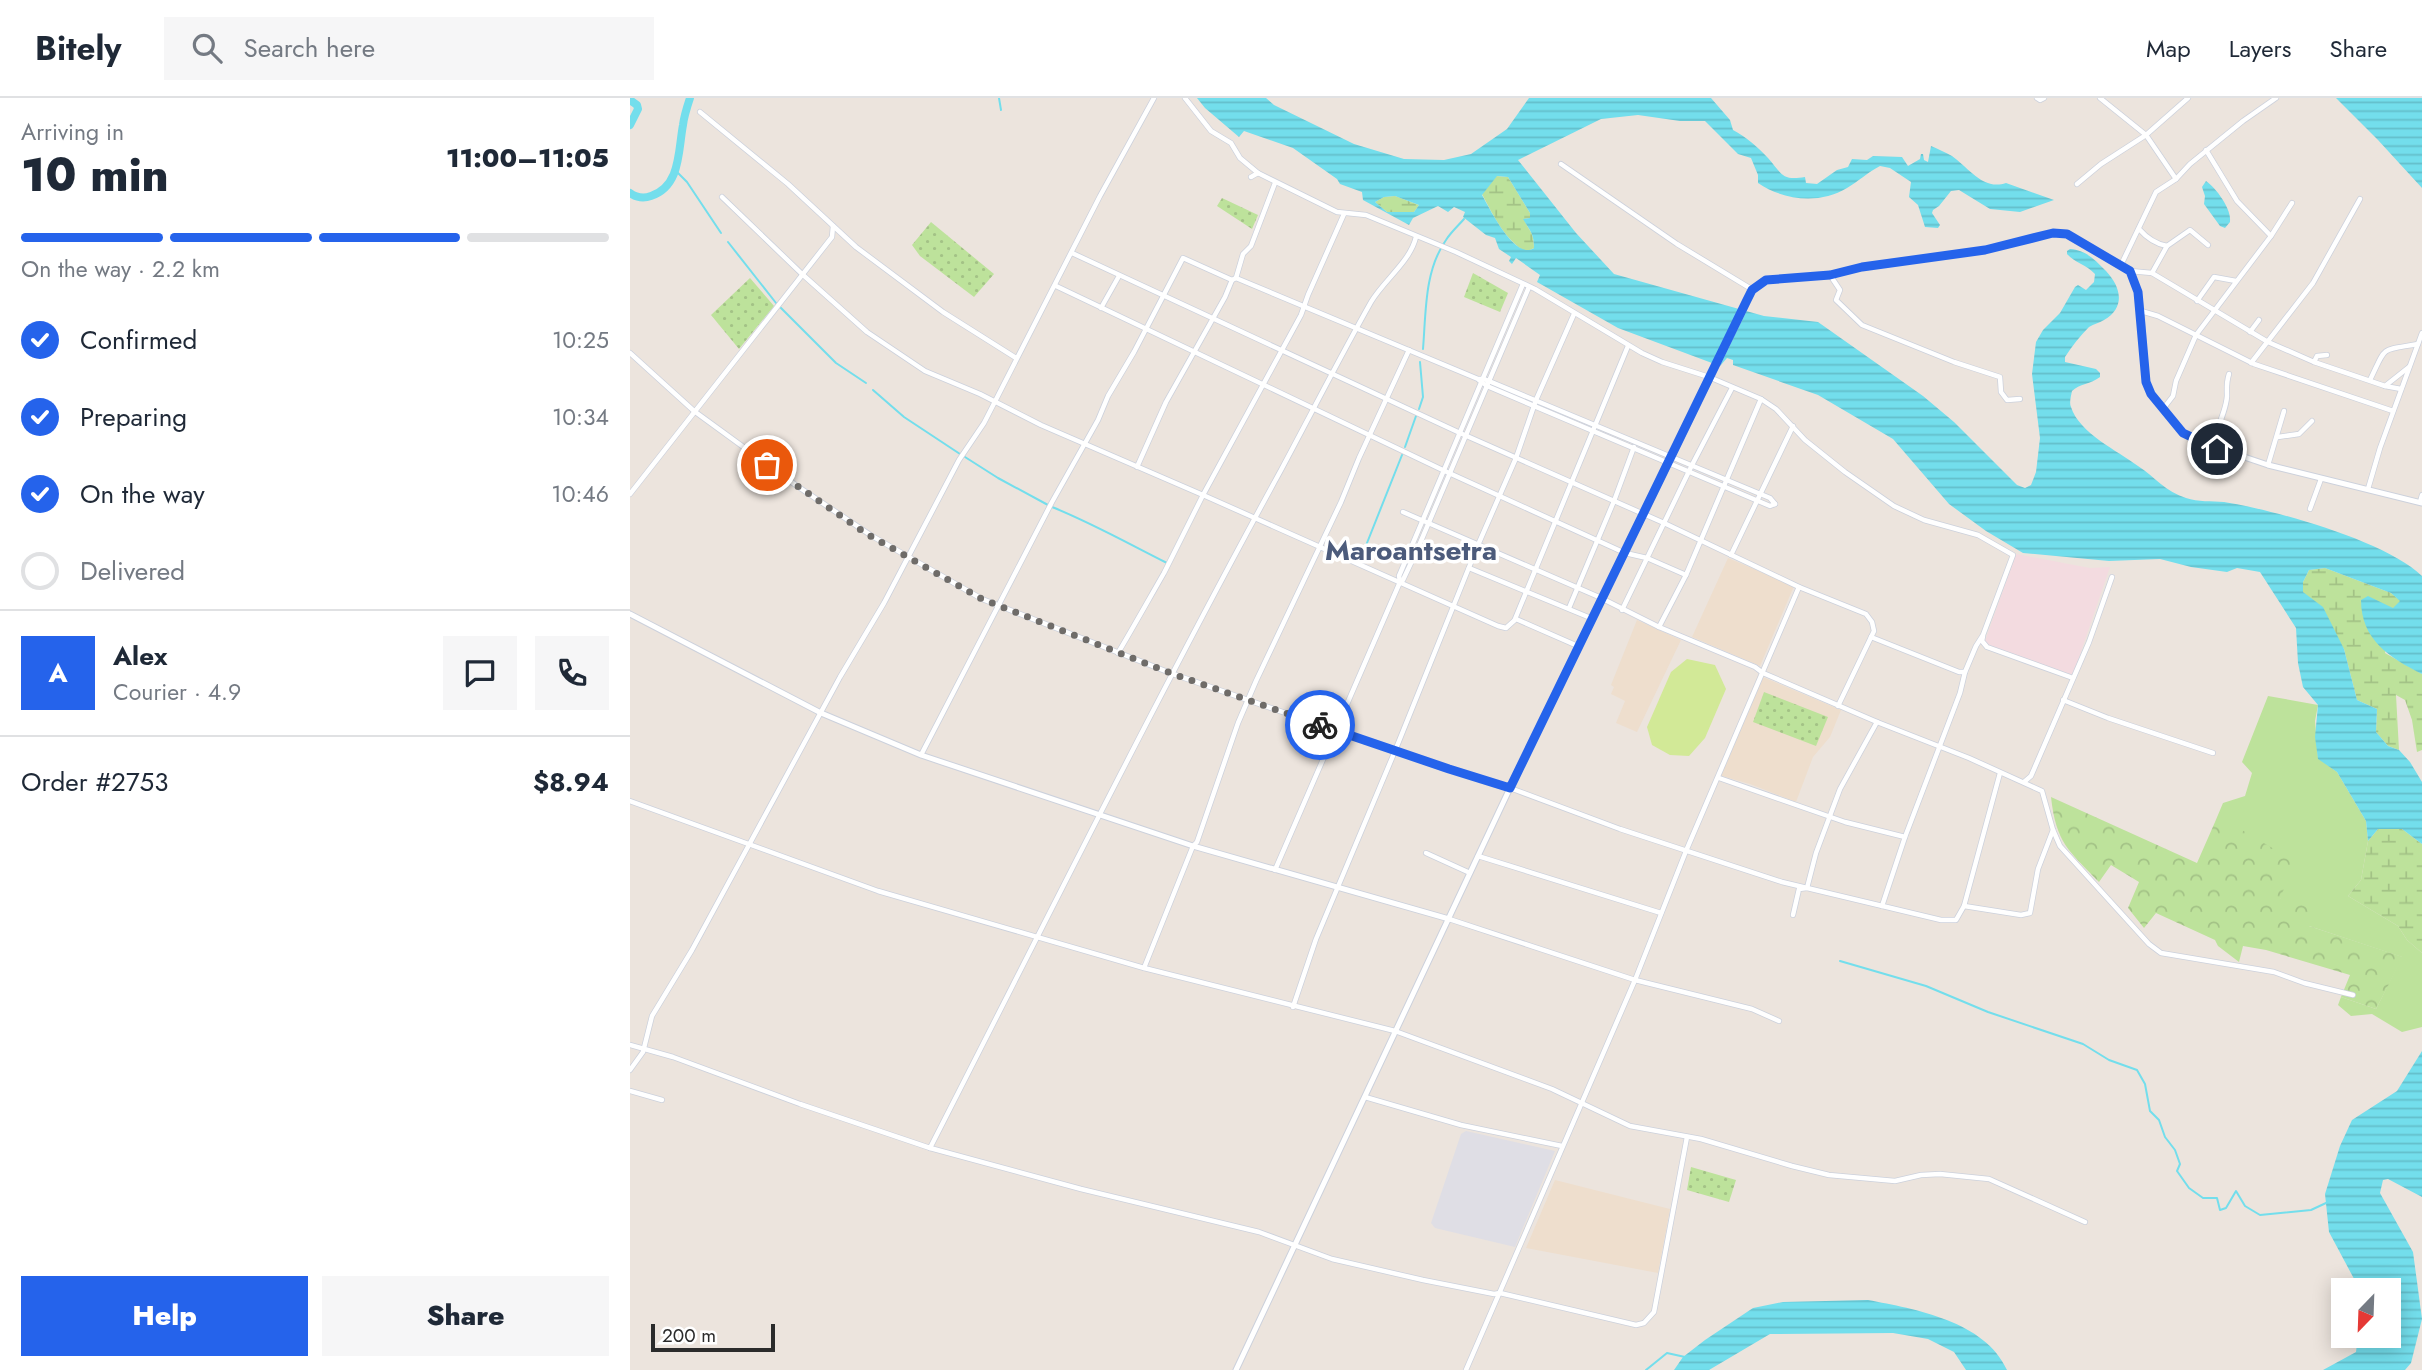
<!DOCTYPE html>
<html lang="en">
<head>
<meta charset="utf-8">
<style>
  :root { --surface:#fff; --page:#f6f6f7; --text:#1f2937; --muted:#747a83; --line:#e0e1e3; --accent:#2563eb }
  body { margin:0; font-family:Jost,sans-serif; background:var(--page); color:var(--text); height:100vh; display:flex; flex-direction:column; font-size:26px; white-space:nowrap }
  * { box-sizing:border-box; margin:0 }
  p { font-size:23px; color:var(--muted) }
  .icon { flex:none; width:38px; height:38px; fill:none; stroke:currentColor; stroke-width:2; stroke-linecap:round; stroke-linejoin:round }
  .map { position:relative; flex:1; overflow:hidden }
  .sheet { display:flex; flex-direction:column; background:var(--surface); width:630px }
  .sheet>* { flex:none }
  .needle { width:46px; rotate:203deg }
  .buttons { position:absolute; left:1701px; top:1180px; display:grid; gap:14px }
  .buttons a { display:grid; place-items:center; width:70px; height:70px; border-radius:0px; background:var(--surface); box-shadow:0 4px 18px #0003; font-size:35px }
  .scale { position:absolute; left:21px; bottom:18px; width:124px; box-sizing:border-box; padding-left:7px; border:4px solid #2b2b2b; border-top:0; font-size:19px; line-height:24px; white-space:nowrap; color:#2b2b2b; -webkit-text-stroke:5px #fff; paint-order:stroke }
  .pin { position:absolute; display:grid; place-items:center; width:60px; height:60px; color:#fff; margin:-30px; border:4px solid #fff; border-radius:50%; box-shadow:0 2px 7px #0007 }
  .courier { position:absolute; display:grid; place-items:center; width:70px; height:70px; margin:-35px; border:5px solid #2563eb; border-radius:50%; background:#fff; color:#222; box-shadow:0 2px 9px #0007 }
  .headline em { font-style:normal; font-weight:800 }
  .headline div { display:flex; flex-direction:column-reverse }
  .headline { display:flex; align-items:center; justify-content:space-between; height:119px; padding:0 21px }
  h1 { font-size:46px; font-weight:800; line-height:52px }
  .bar { display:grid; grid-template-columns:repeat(4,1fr); gap:10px 7px; align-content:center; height:84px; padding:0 21px }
  .bar i { height:9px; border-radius:5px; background:var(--line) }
  .bar .on { background:var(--accent) }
  .bar p { grid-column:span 4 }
  .line { display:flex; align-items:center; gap:18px; padding:0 21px; border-top:2px solid var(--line) }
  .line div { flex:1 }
  .round { display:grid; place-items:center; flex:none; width:74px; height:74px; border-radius:0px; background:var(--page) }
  ol { padding:0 21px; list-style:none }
  li { display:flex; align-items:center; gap:21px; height:77px }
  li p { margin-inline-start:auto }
  li .icon { padding:7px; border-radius:50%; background:var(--accent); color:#fff; stroke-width:4 }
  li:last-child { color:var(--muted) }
  li i { width:38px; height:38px; border:4px solid var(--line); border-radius:50% }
  .action { display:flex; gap:14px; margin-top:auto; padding:14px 21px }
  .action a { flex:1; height:80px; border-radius:0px; background:var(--accent); color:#fff; font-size:28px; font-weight:800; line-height:80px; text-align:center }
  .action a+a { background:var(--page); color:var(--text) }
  header { display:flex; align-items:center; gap:42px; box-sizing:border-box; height:98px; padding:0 35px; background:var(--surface); border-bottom:2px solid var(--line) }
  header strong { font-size:33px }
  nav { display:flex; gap:38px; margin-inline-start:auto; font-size:24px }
  .search { width:490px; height:63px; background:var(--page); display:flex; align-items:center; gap:18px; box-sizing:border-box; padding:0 24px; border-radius:0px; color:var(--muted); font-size:26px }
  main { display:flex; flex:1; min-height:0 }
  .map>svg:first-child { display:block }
  .industrial { fill:#dfdee5 }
  .education { fill:#eedecd }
  .medical { fill:#f3dbe0 }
  .grass { fill:#bde29b }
  .forest { fill:url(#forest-crowns) }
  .wetland { fill:url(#wetland-marsh) }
  .park { fill:url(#park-dots) }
  .pitch { fill:#d2e997 }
  .water { fill:url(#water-rules); fill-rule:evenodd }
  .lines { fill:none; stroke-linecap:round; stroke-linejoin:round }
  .stream { stroke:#73deec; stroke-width:2 }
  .river { stroke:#73deec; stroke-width:8 }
  .street-casing { stroke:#ccd1dc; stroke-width:6 }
  .secondary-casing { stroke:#ccd1dc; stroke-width:7 }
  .street { stroke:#fff; stroke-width:4.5 }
  .secondary { stroke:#fff; stroke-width:5 }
  .done { stroke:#6f6c69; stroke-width:7; stroke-dasharray:0 12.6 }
  .route { stroke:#2563eb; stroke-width:9 }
  .labels { text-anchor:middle; stroke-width:7; stroke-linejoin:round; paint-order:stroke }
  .district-label { font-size:28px; font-weight:bold; fill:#4c5b7b; stroke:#fff }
</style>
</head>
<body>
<header>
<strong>Bitely</strong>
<div class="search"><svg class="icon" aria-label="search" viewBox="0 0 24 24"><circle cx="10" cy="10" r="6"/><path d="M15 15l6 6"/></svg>Search here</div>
<nav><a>Map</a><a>Layers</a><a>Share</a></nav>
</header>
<main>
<section class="sheet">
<div class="headline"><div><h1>10 min</h1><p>Arriving in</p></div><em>11:00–11:05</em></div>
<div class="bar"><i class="on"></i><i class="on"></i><i class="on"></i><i></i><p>On the way · 2.2 km</p></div>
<ol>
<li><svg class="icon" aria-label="check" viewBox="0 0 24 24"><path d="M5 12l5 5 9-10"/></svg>Confirmed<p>10:25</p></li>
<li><svg class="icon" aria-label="check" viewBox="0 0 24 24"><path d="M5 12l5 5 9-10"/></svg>Preparing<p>10:34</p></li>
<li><svg class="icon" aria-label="check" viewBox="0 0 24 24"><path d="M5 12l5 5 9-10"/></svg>On the way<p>10:46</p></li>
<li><i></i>Delivered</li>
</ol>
<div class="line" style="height:126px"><b class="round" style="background:var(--accent);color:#fff">A</b><div><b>Alex</b><p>Courier · 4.9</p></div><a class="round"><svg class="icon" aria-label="chat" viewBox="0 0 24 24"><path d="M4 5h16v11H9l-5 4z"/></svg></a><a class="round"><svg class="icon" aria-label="phone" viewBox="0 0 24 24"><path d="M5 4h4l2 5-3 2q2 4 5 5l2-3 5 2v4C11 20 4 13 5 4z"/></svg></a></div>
<div class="line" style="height:91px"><div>Order #2753</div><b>$8.94</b></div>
<div class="action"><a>Help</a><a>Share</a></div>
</section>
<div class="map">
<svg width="1792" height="1272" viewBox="0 0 1792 1272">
  <defs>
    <pattern id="forest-crowns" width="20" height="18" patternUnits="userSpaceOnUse" patternTransform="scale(1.75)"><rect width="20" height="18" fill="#bde29b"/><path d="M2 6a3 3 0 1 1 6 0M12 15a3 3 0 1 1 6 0" fill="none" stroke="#a3c286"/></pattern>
    <pattern id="wetland-marsh" width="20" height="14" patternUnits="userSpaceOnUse" patternTransform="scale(1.75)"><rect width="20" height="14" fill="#bde29b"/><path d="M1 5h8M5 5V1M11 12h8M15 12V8" fill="none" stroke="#a3c286"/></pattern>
    <pattern id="park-dots" width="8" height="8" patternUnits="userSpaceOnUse" patternTransform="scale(1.75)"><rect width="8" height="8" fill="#bde29b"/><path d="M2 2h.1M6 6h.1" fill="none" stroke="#a3c286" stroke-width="1.8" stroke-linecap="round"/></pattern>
    <pattern id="water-rules" width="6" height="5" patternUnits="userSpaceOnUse" patternTransform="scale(1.75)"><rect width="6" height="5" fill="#73deec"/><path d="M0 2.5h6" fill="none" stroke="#64bfcb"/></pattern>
  </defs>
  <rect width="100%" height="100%" fill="#ece4dd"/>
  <!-- industrial -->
  <polygon class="industrial" points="836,1033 925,1053 885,1149 805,1130 801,1125 831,1036"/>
  <!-- education -->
  <g class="education">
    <polygon points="1098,460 1164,488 1130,568 1062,539"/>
    <polygon points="1007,522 1051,542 1007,634 986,625 995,603 981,596 984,589 981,587"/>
    <polygon points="1128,577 1211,612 1200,639 1183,659 1166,704 1120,686 1088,677"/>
    <polygon points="925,1082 1040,1111 1028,1175 896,1150"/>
  </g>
  <!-- medical -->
  <polygon class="medical" points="1386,456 1460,470 1480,469 1443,577 1357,547 1355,543"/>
  <!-- grass -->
  <polygon class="grass" points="1638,598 1688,607 1685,623 1688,660 1707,674 1736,723 1738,743 1731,782 1718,798 1768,828 1777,842 1792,855 1792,929 1772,934 1742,916 1721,918 1708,907 1711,899 1746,911 1772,859 1679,828 1650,800 1585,724 1593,705 1615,698 1622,675 1612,664"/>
  <!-- forest -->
  <path class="forest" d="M 1421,699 L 1567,765 L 1585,724 L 1605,728 L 1666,764 L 1650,800 L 1682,810 L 1679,828 L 1773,859 L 1746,911 L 1711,899 L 1720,877 L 1636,852 L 1613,848 L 1609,864 L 1588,848 L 1585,842 L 1526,815 L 1514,830 L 1498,810 L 1509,784 L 1481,767 L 1469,784 C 1439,753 1426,745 1421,699 Z"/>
  <!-- wetland -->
  <g class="wetland">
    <path d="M 866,78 L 878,79 L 900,115 L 900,120 L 894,121 C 899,134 904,133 904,150 L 896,154 C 875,142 863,117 852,96 Z"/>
    <polygon points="765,98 789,107 784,114 757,114 745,104 754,99"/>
    <polygon points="1695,470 1761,495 1771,503 1763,511 1755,555 1792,576 1792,652 1787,654 1782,622 1775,602 1766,597 1769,652 1758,648 1746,634 1747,611 1727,602 1714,551 1673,494 1673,484 1679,472"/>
    <polygon points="1748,731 1772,731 1792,746 1792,855 1777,842 1768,828 1718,798 1731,782 1738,743"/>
  </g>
  <!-- park -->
  <g class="park">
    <polygon points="592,100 628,117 622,131 587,108"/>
    <polygon points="301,124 364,176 344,199 290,158 282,147"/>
    <polygon points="843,175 878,195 870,214 834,199"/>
    <polygon points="120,180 144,208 109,251 81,217"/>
    <polygon points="1134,594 1198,619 1186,648 1123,624"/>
    <polygon points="1061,1069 1106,1082 1099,1104 1057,1092"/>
  </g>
  <!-- pitch -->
  <polygon class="pitch" points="1057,561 1085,567 1096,591 1075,640 1059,658 1040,657 1022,647 1017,629 1041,574"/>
  <!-- water -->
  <g class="water">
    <path d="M 567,0 L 636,0 L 644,7 L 724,46 L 774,61 L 814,62 L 841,56 L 877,31 L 899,0 L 1081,0 L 1100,22 L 1103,32 C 1116,39 1128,49 1138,60 C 1152,76 1152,83 1175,79 L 1176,85 L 1187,86 L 1207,72 L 1218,69 L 1222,61 L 1237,62 L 1243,58 L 1272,59 L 1278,68 L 1290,61 L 1291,56 L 1293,56 L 1294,62 L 1298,64 L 1301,48 C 1308,51 1315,54 1322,58 C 1338,69 1353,93 1376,85 L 1424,102 L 1390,114 L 1360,111 L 1329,92 L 1321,93 L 1309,108 L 1303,112 L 1302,115 L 1310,127 L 1308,130 L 1295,129 L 1288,107 L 1279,99 L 1281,84 L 1260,70 L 1250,68 C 1238,74 1229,83 1217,90 C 1189,107 1153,102 1128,85 L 1128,77 L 1121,60 L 1108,56 L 1075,23 L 1050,23 L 1008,17 L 971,21 L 888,62 L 946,135 L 984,176 L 1134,218 L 1188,224 L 1293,298 L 1324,324 L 1387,387 L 1395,390 L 1401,387 L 1406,374 L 1410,340 L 1402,276 L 1406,244 L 1413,232 L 1430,215 L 1445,189 L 1448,187 L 1456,192 L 1464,184 L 1465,176 C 1456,166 1445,165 1437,156 L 1437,153 L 1440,151 C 1456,152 1465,162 1476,173 C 1491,189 1496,209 1474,222 C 1469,225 1464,226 1459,229 C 1450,238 1442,248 1435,259 L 1435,264 L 1466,271 L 1470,275 L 1470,279 C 1461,286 1449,286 1442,293 C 1441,298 1439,305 1441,309 C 1449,335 1488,353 1508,368 C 1525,379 1536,394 1556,400 C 1568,404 1582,403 1594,404 C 1645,412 1756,443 1792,478 L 1792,576 C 1760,560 1731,542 1731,502 L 1738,498 L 1763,510 L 1770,503 L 1761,495 L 1695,470 L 1679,472 L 1673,484 L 1673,494 L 1693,509 L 1714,551 L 1727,602 L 1747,611 L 1746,634 L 1758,648 L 1769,652 L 1780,664 L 1792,684 L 1792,746 L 1772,731 L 1748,731 L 1738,743 L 1731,782 L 1718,798 L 1768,828 L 1777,842 L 1792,855 L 1777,842 L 1768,828 L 1718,798 L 1731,782 L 1738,743 L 1736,723 L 1707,674 L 1688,661 L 1685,639 L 1688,607 L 1673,589 L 1668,565 L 1666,530 L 1630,474 L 1607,470 L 1597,474 L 1561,469 L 1530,461 L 1479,463 L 1393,455 L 1356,433 L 1319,406 L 1263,341 L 1188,297 L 1103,267 L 1103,262 L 1097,260 L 1090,268 L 988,230 L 907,184 L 910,177 L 886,160 L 882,166 L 879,163 L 881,159 L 869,151 L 865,140 L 856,137 L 833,119 L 835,114 L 824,109 L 818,114 L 808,108 L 783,120 L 779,127 L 733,102 L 732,94 L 710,86 L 707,81 L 663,50 L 614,33 L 609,39 L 575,10 ZM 867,78 L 878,79 L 900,115 L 900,120 L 893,121 C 900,133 904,135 904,150 C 885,163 860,111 852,97 ZM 765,98 L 789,107 L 784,114 L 757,114 L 745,104 L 754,99 Z"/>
    <polygon points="1706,0 1792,0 1792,90 1748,42"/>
    <path d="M 1576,83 C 1586,90 1602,111 1600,124 L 1595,130 L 1590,128 L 1574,106 L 1575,98 L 1572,89 Z"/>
    <polygon points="1792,953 1792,1099 1758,1081 1753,1082 1750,1095 1783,1154 1792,1221 1781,1265 1775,1272 1693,1272 1726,1254 1728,1237 1759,1237 1759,1192 1730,1192 1699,1134 1695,1096 1710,1048 1722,1022 1767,993"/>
    <path d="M 1238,1202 C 1285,1211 1355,1223 1377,1272 L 1336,1272 L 1324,1254 L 1298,1241 L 1263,1235 L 1140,1236 L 1079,1272 L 1044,1272 L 1053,1259 L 1075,1242 L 1123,1210 L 1153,1204 Z"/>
  </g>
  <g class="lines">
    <!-- stream -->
    <g class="stream">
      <polyline points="369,0 371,12"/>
      <polyline points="46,73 57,84 91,135"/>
      <polyline points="98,144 146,205"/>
      <polyline points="150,209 206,265 236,285"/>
      <path d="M 793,251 C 796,216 794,173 816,142 C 821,134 828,128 834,121"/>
      <polyline points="243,292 274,319 330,356"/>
      <polyline points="789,311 793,299 790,264"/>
      <polyline points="775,349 786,318"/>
      <polyline points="335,359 368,380 418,407"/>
      <path d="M 422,409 C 462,425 499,446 537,465"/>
      <polyline points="735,450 772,357"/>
      <polyline points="1210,863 1296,888 1358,914 1453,946 1479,962 1507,972 1515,986 1520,1013 1529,1022 1535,1039 1545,1052 1550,1066 1547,1073 1559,1090 1573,1100 1587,1100 1590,1112 1596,1110 1606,1093 1615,1108 1630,1117 1681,1112 1696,1105"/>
      <polyline points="1016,1272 1037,1255 1055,1259"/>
    </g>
    <!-- river -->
    <g class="river">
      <polyline points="0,2 7,7 8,11 0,27"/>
      <path d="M 0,95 C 7,100 13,101 21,98 C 51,88 48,53 53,27 C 54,18 57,9 60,0"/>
    </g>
    <defs>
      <g id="street">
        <polyline points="555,0 581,33 601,45 610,60 628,75"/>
        <polyline points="1407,0 1410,2 1414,0"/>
        <polyline points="1470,0 1516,37 1546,81"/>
        <polyline points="70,14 158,86 226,149 313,214 386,260"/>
        <polyline points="1576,52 1607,103 1641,138"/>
        <polyline points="931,66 1047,146 1123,192"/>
        <polyline points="621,79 628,75 707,114 736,117 826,154 905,191 1012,255 1032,264 1079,279 1131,301 1146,311 1175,342 1215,374 1264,408 1294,422 1348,437 1383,457 1353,537 1346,548 1335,574 1329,574 1241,539"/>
        <polyline points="1447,86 1471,66 1516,37 1558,0"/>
        <polyline points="92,99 172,176 237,234 295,273 350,296 411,327 573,397 868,528 876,530 886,521 950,549"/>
        <path d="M 1509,131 C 1516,139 1526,146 1537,148 L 1560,132 L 1578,147"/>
        <polyline points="442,155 830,335 1034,425 1169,489 1236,516 1242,524 1244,533 1208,608"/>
        <polyline points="1491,167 1526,94 1546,81 1560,66 1613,23 1646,0"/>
        <polyline points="1500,173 1522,175 1638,244 1684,264 1755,288 1779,269"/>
        <polyline points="1522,175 1537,148"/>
        <polyline points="1200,177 1210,192 1206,202 1232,227 1324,264 1370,279 1371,294 1377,302 1390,301"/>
        <polyline points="606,180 613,156 621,148 645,85"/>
        <polyline points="426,188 819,375 995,455 1017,460 1056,477"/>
        <polyline points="1567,203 1584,179 1606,183"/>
        <polyline points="471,210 489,178"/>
        <polyline points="1511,213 1528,218 1624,266 1763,313"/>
        <polyline points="1620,234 1629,222"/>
        <polyline points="0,255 64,313 167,388 242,438 352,501 543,576 765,653 880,690 990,731 1152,784 1311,822 1326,822 1334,808 1370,675"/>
        <polyline points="1684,264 1687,258 1697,257"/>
        <polyline points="1621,265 1683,185 1730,101"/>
        <polyline points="849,282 857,288 1140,408 1145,406"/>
        <path d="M 1740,282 C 1757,247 1749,253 1788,246"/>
        <polyline points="1755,288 1771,291"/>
        <polyline points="1533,311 1543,298 1546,283 1566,237 1641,138 1662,105"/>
        <polyline points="1648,339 1669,336 1682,323"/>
        <path d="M 1580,348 C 1586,333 1596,314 1597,298 C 1597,290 1596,285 1599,276"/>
        <polyline points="1638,367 1654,313"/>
        <polyline points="507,369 536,304 595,199 602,182"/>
        <polyline points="1738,391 1750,350 1792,235"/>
        <polyline points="0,396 202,139 203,128"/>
        <polyline points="1790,404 1792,397"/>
        <polyline points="1680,411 1691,381"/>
        <polyline points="773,414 969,499 1029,529 1125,569 1133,575 1247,624 1339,660 1412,693 1423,732 1430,748 1519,846 1531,855 1644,874 1674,885 1723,897"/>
        <polyline points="1101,457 1163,328"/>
        <polyline points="839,470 963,521"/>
        <polyline points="770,483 769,478 893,186"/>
        <polyline points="939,510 984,403 1004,349"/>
        <polyline points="992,512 1062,367 1102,290"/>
        <polyline points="885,521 998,248"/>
        <polyline points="1029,529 1056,477 1131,301"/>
        <polyline points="1353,538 1352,543 1357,549 1443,580"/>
        <path d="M 488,555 C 504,528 519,501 534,475 L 573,397 L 671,217 L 678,197 L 714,116"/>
        <polyline points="1433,602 1478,620 1583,655"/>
        <polyline points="291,657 422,404 468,322 478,298 504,254 553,160 602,182 606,180 848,281 854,281 1140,400 1145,406"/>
        <polyline points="1089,680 1215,724 1275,739"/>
        <polyline points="1394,684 1401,678 1459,544 1482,479"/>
        <polyline points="0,703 248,793 514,870 765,933 922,991 1000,1028 1071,1041 1162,1068 1199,1077 1265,1083 1291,1077 1310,1076 1359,1081 1455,1124"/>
        <polyline points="796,755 840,775"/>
        <polyline points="848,758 1031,815"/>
        <polyline points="645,772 770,484 773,482 788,450 899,189"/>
        <polyline points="1252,808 1275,739 1330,595 1335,574"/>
        <polyline points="1334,808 1391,817 1400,815 1408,771 1423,732"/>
        <polyline points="1163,817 1169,791 1177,790 1186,755 1210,691 1247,624"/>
        <polyline points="819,821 1005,882 1122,911 1149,923"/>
        <polyline points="514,870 563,748 567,744 608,625 626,583 711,404 729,360 779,252"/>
        <polyline points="663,909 686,841 765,653 848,447 886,360 906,302 944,216"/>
        <polyline points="0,947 43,959 170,1006 300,1050 451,1091 629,1134 702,1161 793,1182 864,1196 870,1195 1006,1227 1014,1225 1024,1214 1057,1039"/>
        <polyline points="0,972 13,954 22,918 62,852 210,579 254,505 329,362 354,325 470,98 524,0"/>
        <polyline points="0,993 32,1002"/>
        <polyline points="735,999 831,1027 932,1048"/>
        <path d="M 300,1050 C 416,823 529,595 651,372 C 681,316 710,259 741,204 C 754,182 780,164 786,139"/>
        <polyline points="836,1272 1005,882 1056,753 1169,489"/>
      </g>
      <g id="secondary">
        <polyline points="0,516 191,615 291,657 563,748 819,821"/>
        <polyline points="606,1272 880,690 1123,192 1136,182 1200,177 1232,169 1355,152 1423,135 1437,136 1500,173 1508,194 1511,213 1516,284 1521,296 1533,311 1553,335 1564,342 1638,367 1792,405"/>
      </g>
    </defs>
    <!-- street casing -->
    <use href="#street" class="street-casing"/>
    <!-- secondary casing -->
    <use href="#secondary" class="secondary-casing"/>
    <!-- street -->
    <use href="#street" class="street"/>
    <!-- secondary -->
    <use href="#secondary" class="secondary"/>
  </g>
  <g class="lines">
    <!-- done -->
    <polyline class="done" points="137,367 237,436 352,501 543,576 690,627"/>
    <!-- route -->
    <polyline class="route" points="690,627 819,671 880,690 1117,202 1122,192 1136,182 1200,177 1232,169 1355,152 1423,135 1437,136 1500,173 1508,194 1516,284 1521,296 1553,335 1587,351"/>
  </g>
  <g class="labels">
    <!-- district labels -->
    <g class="district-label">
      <text x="781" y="462">Maroantsetra</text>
    </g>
  </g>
</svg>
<div class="buttons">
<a><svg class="needle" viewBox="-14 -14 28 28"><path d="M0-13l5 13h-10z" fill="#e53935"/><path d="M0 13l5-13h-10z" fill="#747a83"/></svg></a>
</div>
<div class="scale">200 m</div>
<div class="pin" style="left:137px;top:367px;background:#ea580c"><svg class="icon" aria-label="bag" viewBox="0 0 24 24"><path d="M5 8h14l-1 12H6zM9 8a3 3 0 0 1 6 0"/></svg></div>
<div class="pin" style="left:1587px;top:351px;background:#1f2937"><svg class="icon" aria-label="home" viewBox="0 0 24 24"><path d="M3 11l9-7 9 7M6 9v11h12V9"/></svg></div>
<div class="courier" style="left:690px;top:627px"><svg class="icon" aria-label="bike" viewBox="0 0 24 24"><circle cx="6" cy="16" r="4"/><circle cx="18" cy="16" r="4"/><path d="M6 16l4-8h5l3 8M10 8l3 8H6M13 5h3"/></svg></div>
</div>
</main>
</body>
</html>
